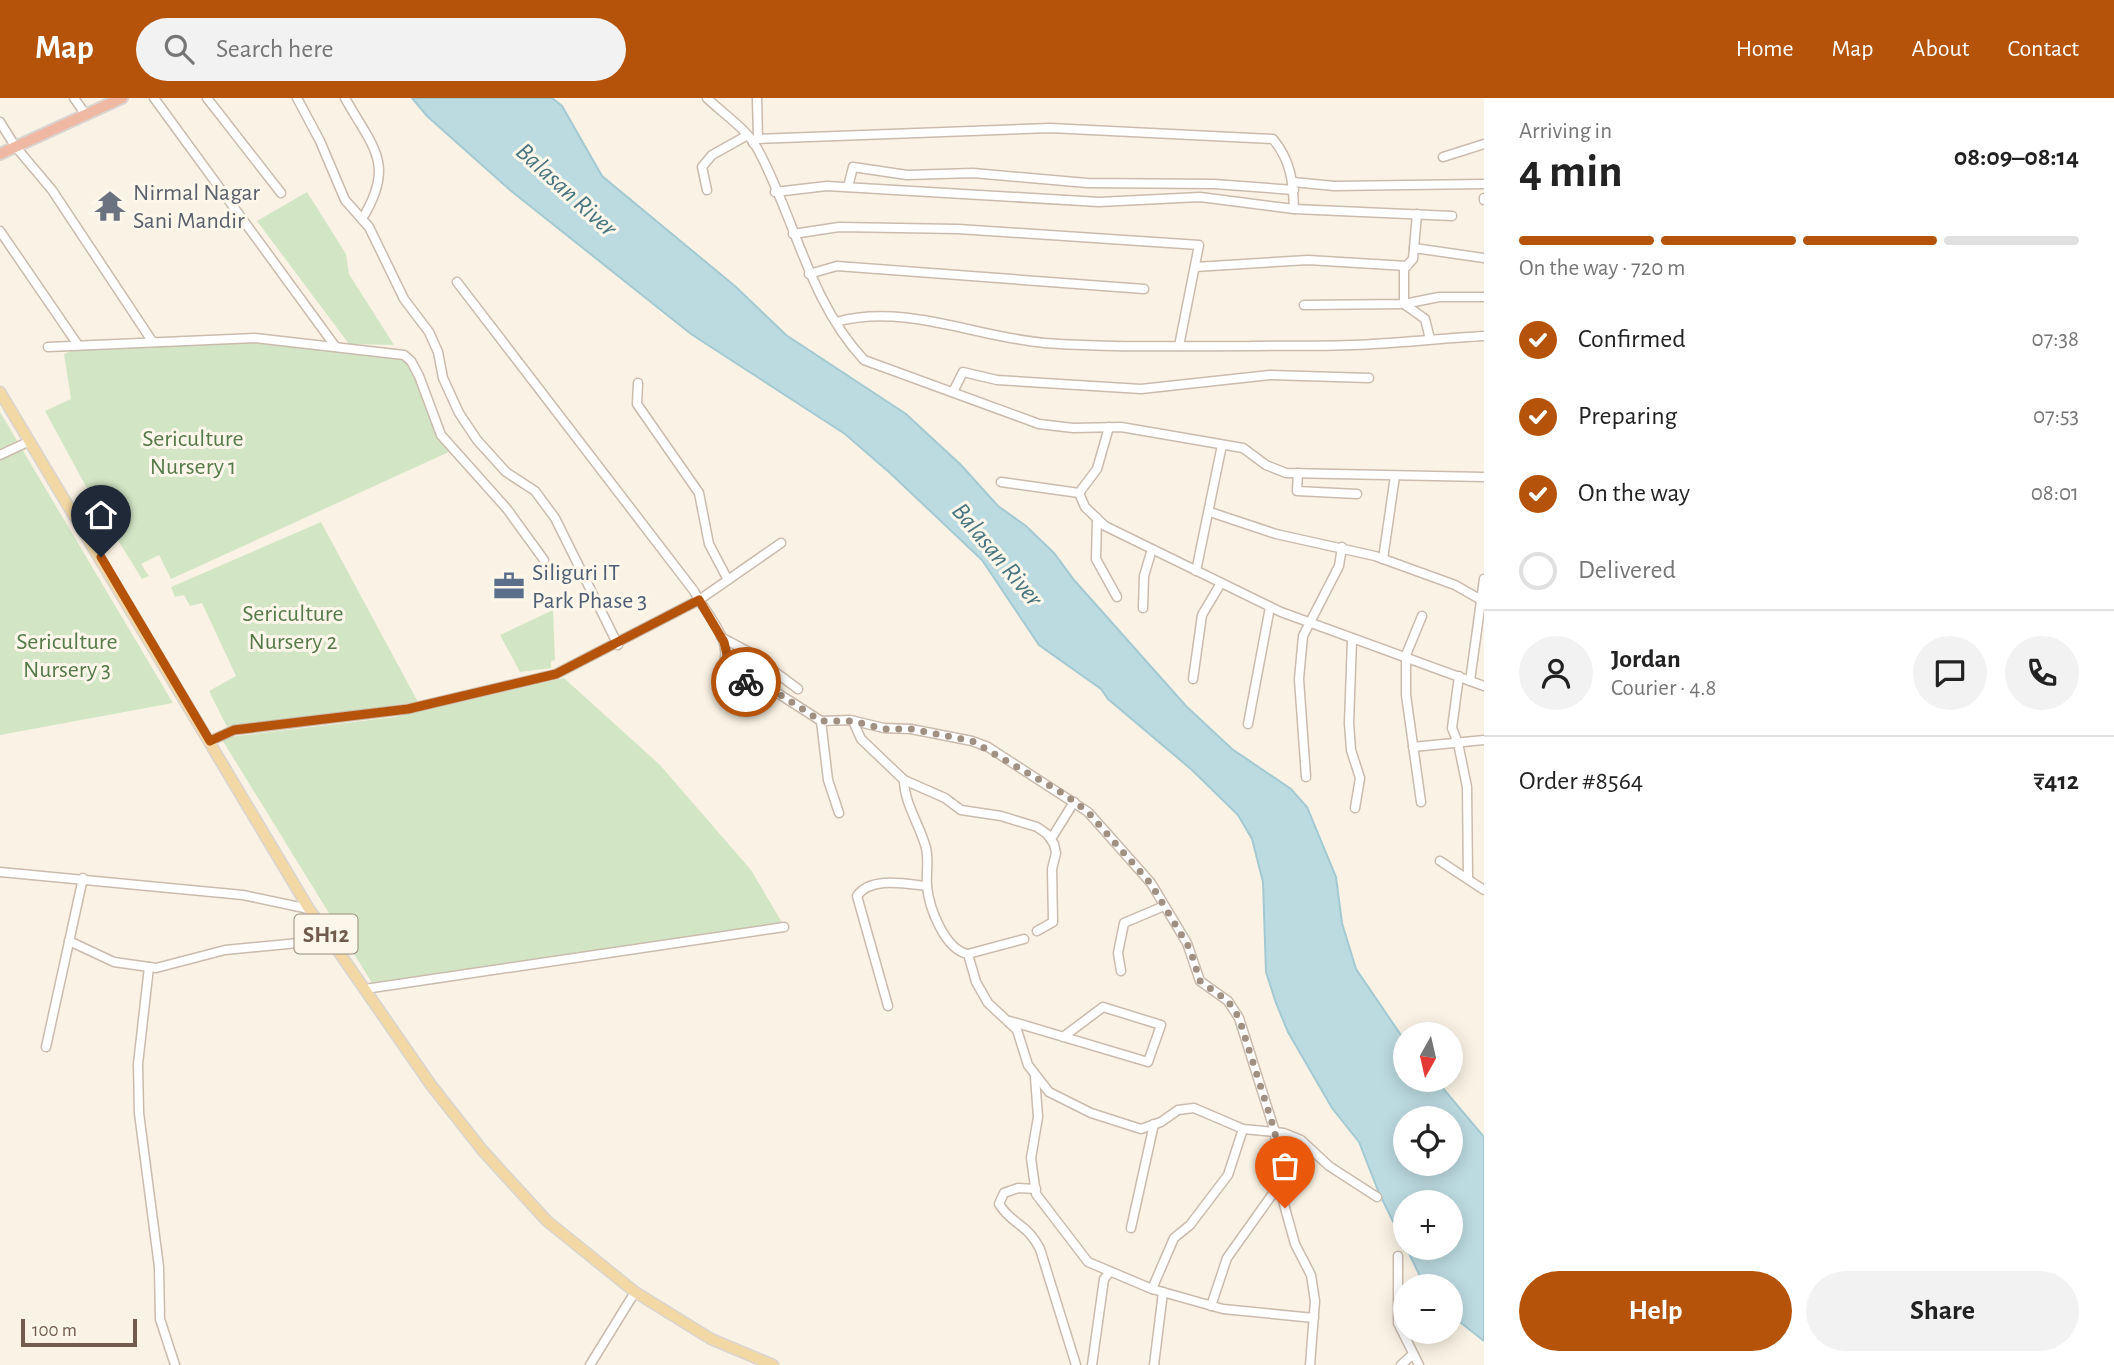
<!DOCTYPE html>
<html lang="en">
<head>
<meta charset="utf-8">
<style>
  :root { --surface:#fff; --page:#f2f2f2; --text:#222; --muted:#767676; --line:#e0e0e0; --accent:#b45309 }
  body { margin:0; font-family:"Alegreya Sans",sans-serif; background:var(--page); color:var(--text); height:100vh; display:flex; flex-direction:column; font-size:26px; white-space:nowrap }
  * { box-sizing:border-box; margin:0 }
  p { font-size:23px; color:var(--muted) }
  .icon { flex:none; width:38px; height:38px; fill:none; stroke:currentColor; stroke-width:2; stroke-linecap:round; stroke-linejoin:round }
  .map { position:relative; flex:1; overflow:hidden }
  .sheet { display:flex; flex-direction:column; background:var(--surface); width:630px }
  .sheet>* { flex:none }
  .needle { width:46px; rotate:188deg }
  .controls { position:absolute; left:1393px; top:924px; display:grid; gap:14px }
  .controls a { display:grid; place-items:center; width:70px; height:70px; border-radius:50%; background:var(--surface); box-shadow:0 4px 18px #0003; font-size:35px }
  .scale { position:absolute; left:21px; bottom:18px; width:116px; box-sizing:border-box; padding-left:7px; border:4px solid #705b4d; border-top:0; font-size:19px; line-height:24px; white-space:nowrap; color:#705b4d; -webkit-text-stroke:5px #fdf7eb; paint-order:stroke }
  .pin { position:absolute; display:grid; place-items:center; width:60px; height:60px; color:#fff; margin:-72px -30px; border-radius:50% 50% 50% 0; rotate:-45deg; box-shadow:0 0 7px #0007 }
  .pin .icon { rotate:45deg }
  .courier { position:absolute; display:grid; place-items:center; width:70px; height:70px; margin:-35px; border:5px solid #b45309; border-radius:50%; background:#fff; color:#222; box-shadow:0 2px 9px #0007 }
  .head em { font-style:normal; font-weight:700 }
  .head div { display:flex; flex-direction:column-reverse }
  .head { display:flex; align-items:center; justify-content:space-between; height:119px; padding:0 35px }
  h1 { font-size:46px; font-weight:700; line-height:52px }
  .bar { display:grid; grid-template-columns:repeat(4,1fr); gap:10px 7px; align-content:center; height:84px; padding:0 35px }
  .bar i { height:9px; border-radius:5px; background:var(--line) }
  .bar .active { background:var(--accent) }
  .bar p { grid-column:span 4 }
  .line { display:flex; align-items:center; gap:18px; padding:0 35px; border-top:2px solid var(--line) }
  .line div { flex:1 }
  .round { display:grid; place-items:center; flex:none; width:74px; height:74px; border-radius:37px; background:var(--page) }
  ol { padding:0 35px; list-style:none }
  li { display:flex; align-items:center; gap:21px; height:77px }
  li p { margin-inline-start:auto }
  li .icon { padding:7px; border-radius:50%; background:var(--accent); color:#fff; stroke-width:4 }
  li:last-child { color:var(--muted) }
  li i { width:38px; height:38px; border:4px solid var(--line); border-radius:50% }
  .primary-button { display:flex; gap:14px; margin-top:auto; padding:14px 35px }
  .primary-button a { flex:1; height:80px; border-radius:42px; background:var(--accent); color:#fff; font-size:28px; font-weight:700; line-height:80px; text-align:center }
  .primary-button a+a { background:var(--page); color:var(--text) }
  header { display:flex; align-items:center; gap:42px; box-sizing:border-box; height:98px; padding:0 35px; background:var(--accent); color:#fff }
  header strong { font-size:33px }
  nav { display:flex; gap:38px; margin-inline-start:auto; font-size:24px }
  .search { width:490px; height:63px; background:var(--page); display:flex; align-items:center; gap:18px; box-sizing:border-box; padding:0 24px; border-radius:38px; color:var(--muted); font-size:26px }
  main { display:flex; flex:1; min-height:0 }
  .map>svg:first-child { display:block }
  .green { fill:#d2e6c5 }
  .water { fill:#bcdbe1; stroke:#a3c9d2; stroke-width:2; fill-rule:evenodd }
  .lines { fill:none; stroke-linecap:round; stroke-linejoin:round }
  .minor-casing { stroke:#cabbad; stroke-width:11 }
  .major-casing { stroke:#dad4d1; stroke-width:13 }
  .highway-casing { stroke:#dad4d1; stroke-width:14 }
  .minor { stroke:#fff; stroke-width:8 }
  .major { stroke:#f2d8a4; stroke-width:10 }
  .highway { stroke:#eeb8a2; stroke-width:10 }
  .done { stroke:#a09082; stroke-width:7; stroke-dasharray:0 12.6 }
  .route { stroke:#b45309; stroke-width:9 }
  .labels { text-anchor:middle; stroke-width:6; stroke-linejoin:round; paint-order:stroke }
  .shield { fill:#fdf7eb; stroke:#9a8a7c; stroke-width:2 }
  .shield-label { font-size:23px; font-weight:bold; fill:#705b4d }
  .worship-label { font-size:24px; fill:#5b616d; stroke:#fdf7eb; text-anchor:start }
  .park-label { font-size:24px; fill:#567a49; stroke:#fdf7eb }
  .service-label { font-size:24px; fill:#4e5e75; stroke:#fdf7eb; text-anchor:start }
  .water-label { font-size:26px; font-style:italic; fill:#497681; stroke:#fdf7eb }
</style>
</head>
<body>
<header>
<strong>Map</strong>
<div class="search"><svg class="icon" aria-label="search" viewBox="0 0 24 24"><circle cx="10" cy="10" r="6"/><path d="M15 15l6 6"/></svg>Search here</div>
<nav><a>Home</a><a>Map</a><a>About</a><a>Contact</a></nav>
</header>
<main>
<div class="map">
<svg width="1484" height="1267" viewBox="0 0 1484 1267">
  <rect width="100%" height="100%" fill="#faf3e5"/>
  <!-- green -->
  <g class="green">
    <polygon points="307,94 346,156 349,176 394,247 349,246 257,123"/>
    <polygon points="252,242 402,259 412,269 451,353 171,481 159,457 141,466 149,478 142,481 96,407 45,313 71,301 64,256 78,250"/>
    <polygon points="0,314 173,605 0,637"/>
    <polygon points="321,424 418,604 227,629 209,593 236,578 202,505 190,508 184,497 175,499 171,489"/>
    <polygon points="553,512 555,562 551,563 551,570 520,574 500,537"/>
    <polygon points="564,580 660,667 751,772 783,826 372,885 221,640 395,619"/>
  </g>
  <!-- water -->
  <path class="water" d="M 412,0 L 552,0 L 562,8 L 602,78 L 736,189 L 786,237 L 906,316 L 961,367 L 998,408 L 1026,428 L 1054,455 L 1074,482 L 1186,608 L 1232,651 L 1291,691 L 1307,709 L 1336,779 L 1342,825 L 1356,871 L 1405,943 L 1405,982 L 1436,982 L 1484,1039 L 1484,1243 L 1451,1217 L 1451,1188 L 1425,1188 L 1379,1095 L 1359,1044 L 1332,1010 L 1288,934 L 1276,905 L 1266,874 L 1263,784 L 1252,741 L 1238,717 L 1192,672 L 1108,601 L 1101,591 L 1039,547 L 982,462 L 890,375 L 845,336 L 691,236 L 510,92 L 427,18 ZM 1405,1020 L 1451,1020 L 1451,1066 L 1405,1066 ZM 1405,1104 L 1451,1104 L 1451,1150 L 1405,1150 Z"/>
  <g class="lines">
    <defs>
      <g id="minor">
        <polyline points="74,0 86,17"/>
        <polyline points="154,0 335,248"/>
        <polyline points="207,0 281,95"/>
        <polyline points="297,0 320,43 345,102 369,129 404,201 429,234 438,254 443,280 459,315 477,342 506,374 535,393 555,420 618,547"/>
        <path d="M 345,0 C 373,50 396,66 362,121"/>
        <path d="M 707,0 C 722,15 747,31 757,50 C 795,119 808,202 864,262 L 1039,326 L 1073,330 L 1121,329 L 1243,350 L 1266,367 L 1286,375 L 1484,379"/>
        <polyline points="757,0 758,41"/>
        <polyline points="0,24 15,48 52,92 152,243"/>
        <path d="M 753,45 L 758,41 L 1050,30 L 1273,41 C 1291,63 1293,83 1294,111"/>
        <polyline points="1443,59 1484,46"/>
        <polyline points="1293,84 1334,88 1484,86"/>
        <polyline points="848,89 853,69 907,77 973,75 1087,85 1214,86 1294,92"/>
        <polyline points="707,92 702,69 712,57 746,38"/>
        <polyline points="775,94 827,88 1099,104 1200,99 1294,111 1452,118"/>
        <polyline points="1484,100 1484,102"/>
        <polyline points="1417,116 1413,161 1404,171 1404,206 1425,221 1430,241"/>
        <polyline points="0,133 78,247"/>
        <polyline points="793,136 839,129 958,131 1199,147 1179,248"/>
        <polyline points="1414,150 1484,160"/>
        <polyline points="1195,169 1308,162 1407,168"/>
        <polyline points="809,176 837,168 1144,191"/>
        <path d="M 457,184 L 694,493 C 705,515 734,543 723,567 L 725,574 L 779,596 L 821,623 L 850,622 L 884,630 L 911,631 L 972,643 L 988,649 L 1088,714 L 1151,785 L 1187,845 L 1200,883 L 1228,903 L 1239,920 L 1275,1034 L 1279,1087 L 1285,1110 L 1295,1146 L 1311,1177 L 1315,1203 L 1310,1267"/>
        <polyline points="1304,207 1404,206 1439,199 1484,199"/>
        <path d="M 836,224 C 906,205 975,239 1045,245 C 1113,250 1183,248 1251,248 C 1292,247 1333,249 1373,246 C 1410,244 1447,240 1484,238"/>
        <polyline points="48,249 255,240 404,257 411,263 419,278 441,337 507,411 544,462"/>
        <polyline points="638,285 637,306 699,395 709,446 728,482"/>
        <polyline points="953,294 963,274 997,282 1141,291 1270,277 1369,280"/>
        <polyline points="0,357 30,343"/>
        <polyline points="1298,375 1297,393 1357,396"/>
        <polyline points="1001,384 1079,395 1085,409 1105,428 1281,514 1484,588"/>
        <polyline points="1079,395 1097,371 1109,329"/>
        <polyline points="1210,414 1276,436 1375,458 1455,487 1483,503"/>
        <polyline points="1097,420 1096,461 1117,499"/>
        <polyline points="1383,461 1395,378"/>
        <polyline points="1196,473 1222,347"/>
        <polyline points="1143,510 1144,478 1152,451"/>
        <polyline points="721,539 747,553 798,591"/>
        <polyline points="1352,542 1349,625 1351,652 1360,680 1355,710"/>
        <polyline points="1459,578 1452,630 1458,645 1467,689 1468,779"/>
        <polyline points="1193,581 1202,517 1221,485"/>
        <polyline points="1470,583 1484,481"/>
        <polyline points="821,623 828,682 839,715"/>
        <polyline points="853,623 861,641 904,682 945,700 961,712 1001,718 1037,729 1047,736 1054,746 1056,755 1052,771 1053,824 1037,833"/>
        <polyline points="1248,626 1270,509"/>
        <polyline points="210,643 234,632 408,611 556,576 699,502 781,445"/>
        <polyline points="1413,649 1484,642"/>
        <polyline points="1306,679 1299,581 1303,538 1339,468 1342,449"/>
        <path d="M 904,682 C 904,705 920,727 926,750 C 929,763 926,775 927,788 C 929,810 945,852 968,856 L 976,884 L 988,905 L 1017,932 L 1028,967 L 1049,994 L 1091,1015 L 1141,1031 L 1161,1024 L 1178,1012 L 1194,1010 L 1243,1031 L 1284,1035 L 1301,1042 L 1329,1068 L 1377,1099"/>
        <polyline points="1421,704 1406,597 1406,557 1422,518"/>
        <polyline points="1051,741 1074,704"/>
        <polyline points="1440,763 1484,792"/>
        <polyline points="0,774 243,797 309,811"/>
        <polyline points="69,843 114,864 156,870 225,852 330,842"/>
        <polyline points="968,856 1024,841"/>
        <polyline points="149,869 138,966 139,1015 159,1169 160,1221 175,1267"/>
        <polyline points="1121,873 1118,855 1124,825 1164,808"/>
        <polyline points="365,891 784,829"/>
        <path d="M 888,908 L 857,798 C 871,778 906,786 927,788"/>
        <polyline points="1010,923 1148,964 1161,927 1103,909 1063,939"/>
        <polyline points="46,949 83,780"/>
        <polyline points="1035,979 1038,1019 1031,1060 1036,1096 1088,1164 1152,1191 1223,1211 1314,1220"/>
        <path d="M 1036,1091 L 1018,1090 L 1004,1095 L 999,1106 C 1012,1127 1027,1125 1040,1151 L 1076,1267"/>
        <polyline points="1131,1130 1154,1026"/>
        <polyline points="1398,1158 1398,1225 1419,1267"/>
        <polyline points="1152,1191 1174,1140 1190,1127 1228,1077 1243,1031"/>
        <polyline points="1211,1208 1227,1160 1279,1087"/>
        <polyline points="590,1267 635,1194"/>
        <polyline points="1092,1267 1104,1181 1110,1174"/>
        <polyline points="1154,1267 1163,1194"/>
        <polyline points="1401,1267 1412,1257"/>
      </g>
      <polyline id="major" points="0,294 309,811 431,987 483,1053 547,1123 635,1194 711,1241 773,1267"/>
      <polyline id="highway" points="0,56 122,0"/>
    </defs>
    <!-- minor casing -->
    <use href="#minor" class="minor-casing"/>
    <!-- major casing -->
    <use href="#major" class="major-casing"/>
    <!-- highway casing -->
    <use href="#highway" class="highway-casing"/>
    <!-- minor -->
    <use href="#minor" class="minor"/>
    <!-- major -->
    <use href="#major" class="major"/>
    <!-- highway -->
    <use href="#highway" class="highway"/>
  </g>
  <g class="lines">
    <!-- done -->
    <polyline class="done" points="746,584 779,596 821,623 853,623 884,631 911,631 972,643 1064,696 1088,714 1151,786 1190,851 1200,883 1228,903 1239,920 1275,1034 1279,1087 1285,1110"/>
    <!-- route -->
    <polyline class="route" points="101,459 210,643 234,632 408,611 556,576 699,502 724,544 727,557 723,570 746,584"/>
  </g>
  <!-- icons -->
  <defs>
    <symbol id="temple-bare" viewBox="-9 -9 18 18"><path d="M0-6L5-2H3V0L6.5 2.5H4V6H1.5V3h-3V6H-4V2.5H-6.5L-3 0V-2H-5Z" fill="#6b7280" stroke="#fdf7eb" stroke-width="2.5" paint-order="stroke"/></symbol>
    <symbol id="office-bare" viewBox="-9 -9 18 18"><path d="M-6-3h4V-5.5h4V-3h4V5H-6ZM-1-4.5V-3h2v-1.5ZM-6 0V1H6V0Z" fill="#5c6f8a" stroke="#fdf7eb" stroke-width="2.5" paint-order="stroke"/></symbol>
  </defs>
  <g fill-rule="evenodd">
    <use href="#temple-bare" x="88" y="86" width="44" height="44"/>
    <use href="#office-bare" x="487" y="466" width="44" height="44"/>
  </g>
  <g class="labels">
    <!-- shield labels -->
    <rect class="shield" x="294.5" y="816.5" width="63" height="39" rx="5"/>
    <g class="shield-label">
      <text x="326" y="844">SH12</text>
    </g>
    <!-- worship labels -->
    <g class="worship-label">
      <text x="133" y="102">Nirmal Nagar<tspan x="133" dy="28">Sani Mandir</tspan></text>
    </g>
    <!-- park labels -->
    <g class="park-label">
      <text x="193" y="348">Sericulture<tspan x="193" dy="28">Nursery 1</tspan></text>
      <text x="293" y="523">Sericulture<tspan x="293" dy="28">Nursery 2</tspan></text>
      <text x="67" y="551">Sericulture<tspan x="67" dy="28">Nursery 3</tspan></text>
    </g>
    <!-- service labels -->
    <g class="service-label">
      <text x="532" y="482">Siliguri IT<tspan x="532" dy="28">Park Phase 3</tspan></text>
    </g>
    <!-- water labels -->
    <g class="water-label">
      <text transform="translate(567 91) rotate(42)" y="9">Balasan River</text>
      <text transform="translate(998 456) rotate(50)" y="9">Balasan River</text>
    </g>
  </g>
</svg>
<div class="controls">
<a><svg class="needle" viewBox="-14 -14 28 28"><path d="M0-13l5 13h-10z" fill="#e53935"/><path d="M0 13l5-13h-10z" fill="#767676"/></svg></a>
<a><svg class="icon" aria-label="locate" viewBox="0 0 24 24"><circle cx="12" cy="12" r="6"/><path d="M12 2v4M12 18v4M2 12h4M18 12h4"/></svg></a>
<a>+</a>
<a>−</a>
</div>
<div class="scale">100 m</div>
<div class="pin" style="left:1285px;top:1110px;background:#ea580c"><svg class="icon" aria-label="bag" viewBox="0 0 24 24"><path d="M5 8h14l-1 12H6zM9 8a3 3 0 0 1 6 0"/></svg></div>
<div class="pin" style="left:101px;top:459px;background:#1f2937"><svg class="icon" aria-label="home" viewBox="0 0 24 24"><path d="M3 11l9-7 9 7M6 9v11h12V9"/></svg></div>
<div class="courier" style="left:746px;top:584px"><svg class="icon" aria-label="bike" viewBox="0 0 24 24"><circle cx="6" cy="16" r="4"/><circle cx="18" cy="16" r="4"/><path d="M6 16l4-8h5l3 8M10 8l3 8H6M13 5h3"/></svg></div>
</div>
<section class="sheet">
<div class="head"><div><h1>4 min</h1><p>Arriving in</p></div><em>08:09–08:14</em></div>
<div class="bar"><i class="active"></i><i class="active"></i><i class="active"></i><i></i><p>On the way · 720 m</p></div>
<ol>
<li><svg class="icon" aria-label="check" viewBox="0 0 24 24"><path d="M5 12l5 5 9-10"/></svg>Confirmed<p>07:38</p></li>
<li><svg class="icon" aria-label="check" viewBox="0 0 24 24"><path d="M5 12l5 5 9-10"/></svg>Preparing<p>07:53</p></li>
<li><svg class="icon" aria-label="check" viewBox="0 0 24 24"><path d="M5 12l5 5 9-10"/></svg>On the way<p>08:01</p></li>
<li><i></i>Delivered</li>
</ol>
<div class="line" style="height:126px"><a class="round"><svg class="icon" aria-label="person" viewBox="0 0 24 24"><circle cx="12" cy="8" r="4"/><path d="M4 21q1-7 8-7t8 7"/></svg></a><div><b>Jordan</b><p>Courier · 4.8</p></div><a class="round"><svg class="icon" aria-label="chat" viewBox="0 0 24 24"><path d="M4 5h16v11H9l-5 4z"/></svg></a><a class="round"><svg class="icon" aria-label="phone" viewBox="0 0 24 24"><path d="M5 4h4l2 5-3 2q2 4 5 5l2-3 5 2v4C11 20 4 13 5 4z"/></svg></a></div>
<div class="line" style="height:91px"><div>Order #8564</div><b>₹412</b></div>
<div class="primary-button"><a>Help</a><a>Share</a></div>
</section>
</main>
</body>
</html>
